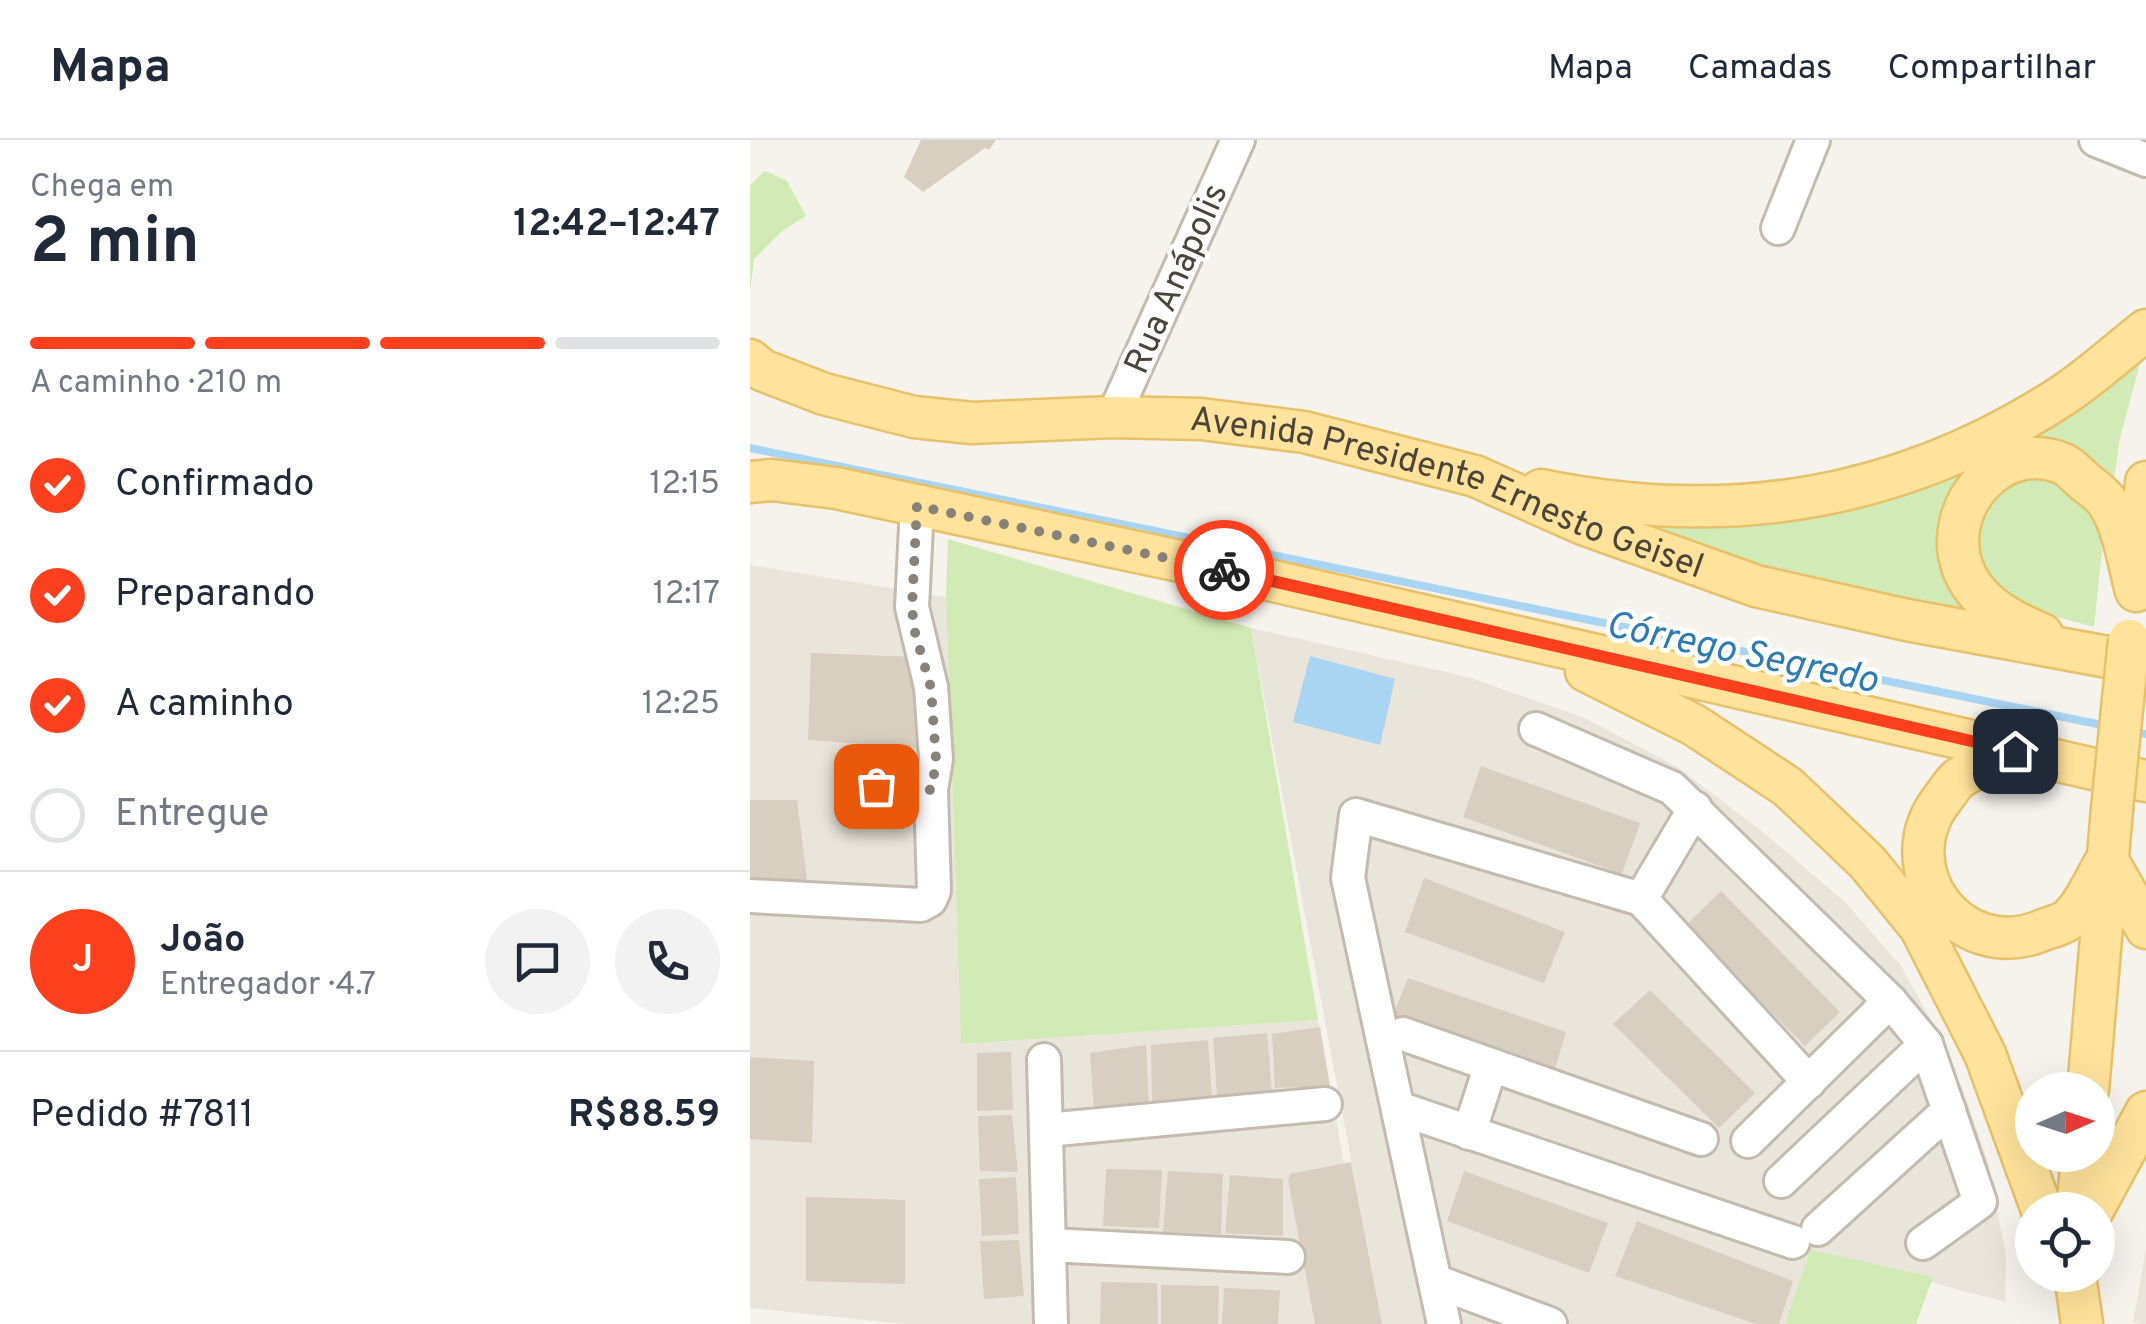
<!DOCTYPE html>
<html lang="pt">
<head>
<meta charset="utf-8">
<style>
  :root { --surface:#fff; --page:#f2f2f3; --text:#1f2937; --muted:#747a83; --line:#e0e1e3; --accent:#fc3f1d }
  body { margin:0; font-family:Overpass,sans-serif; background:var(--page); color:var(--text); height:100vh; display:flex; flex-direction:column; font-size:38px; white-space:nowrap }
  * { box-sizing:border-box; margin:0 }
  p { font-size:32px; color:var(--muted) }
  .icon { flex:none; width:55px; height:55px; fill:none; stroke:currentColor; stroke-width:2; stroke-linecap:round; stroke-linejoin:round }
  .map { position:relative; flex:1; overflow:hidden }
  .drawer { display:flex; flex-direction:column; background:var(--surface); width:750px }
  .drawer>* { flex:none }
  .needle { width:65px; rotate:87deg }
  .tools { position:absolute; left:1265px; top:932px; display:grid; gap:20px }
  .tools a { display:grid; place-items:center; width:100px; height:100px; border-radius:50%; background:var(--surface); box-shadow:0 10px 40px #0002; font-size:50px }
  .pin { position:absolute; display:grid; place-items:center; width:85px; height:85px; color:#fff; margin:-42px; border-radius:20px; box-shadow:0 5px 15px #0006 }
  .courier { position:absolute; display:grid; place-items:center; width:100px; height:100px; margin:-50px; border:8px solid #fc3f1d; border-radius:50%; background:#fff; color:#222; box-shadow:0 2px 12px #0007 }
  .summary em { font-style:normal; font-weight:700 }
  .summary div { display:flex; flex-direction:column-reverse }
  .summary { display:flex; align-items:center; justify-content:space-between; height:170px; padding:0 30px }
  h1 { font-size:65px; font-weight:700; line-height:75px }
  .bar { display:grid; grid-template-columns:repeat(4,1fr); gap:15px 10px; align-content:center; height:120px; padding:0 30px }
  .bar i { height:12px; border-radius:8px; background:var(--line) }
  .bar .active { background:var(--accent) }
  .bar p { grid-column:span 4 }
  .line { display:flex; align-items:center; gap:25px; padding:0 30px; border-top:2px solid var(--line) }
  .line div { flex:1 }
  .round { display:grid; place-items:center; flex:none; width:105px; height:105px; border-radius:52px; background:var(--page) }
  ol { padding:0 30px; list-style:none }
  li { display:flex; align-items:center; gap:30px; height:110px }
  li p { margin-inline-start:auto }
  li .icon { padding:10px; border-radius:50%; background:var(--accent); color:#fff; stroke-width:4 }
  li:last-child { color:var(--muted) }
  li i { width:55px; height:55px; border:5px solid var(--line); border-radius:50% }
  header { display:flex; align-items:center; gap:60px; box-sizing:border-box; height:140px; padding:0 50px; background:var(--surface); border-bottom:2px solid var(--line) }
  header strong { font-size:48px }
  nav { display:flex; gap:55px; margin-inline-start:auto; font-size:35px }
  main { display:flex; flex:1; min-height:0 }
  .map>svg:first-child { display:block }
  .residential { fill:#eae5da }
  .green { fill:#d2eab5 }
  .water { fill:#a9d4f2 }
  .lines { fill:none; stroke-linecap:round; stroke-linejoin:round }
  .stream { stroke:#a9d4f2; stroke-width:8 }
  .building { fill:#d8cfc1 }
  .minor-casing { stroke:#c2bbae; stroke-width:38 }
  .major-casing { stroke:#e6c16a; stroke-width:45 }
  .minor { stroke:#fff; stroke-width:32 }
  .major { stroke:#ffe39c; stroke-width:40 }
  .major-bridge-casing { stroke:#e6c16a; stroke-width:45; stroke-linecap:butt }
  .major-bridge { stroke:#ffe39c; stroke-width:40 }
  .done { stroke:#878178; stroke-width:10; stroke-dasharray:0 18 }
  .route { stroke:#fc3f1d; stroke-width:12 }
  .labels { text-anchor:middle; stroke-width:9; stroke-linejoin:round; paint-order:stroke }
  .street-label { font-size:35px; fill:#4b4439; stroke:#fff }
  .water-label { font-size:38px; font-style:italic; fill:#2e7ab2; stroke:#fff }
</style>
</head>
<body>
<header>
<strong>Mapa</strong>
<nav><a>Mapa</a><a>Camadas</a><a>Compartilhar</a></nav>
</header>
<main>
<section class="drawer">
<div class="summary"><div><h1>2 min</h1><p>Chega em</p></div><em>12:42–12:47</em></div>
<div class="bar"><i class="active"></i><i class="active"></i><i class="active"></i><i></i><p>A caminho · 210 m</p></div>
<ol>
<li><svg class="icon" aria-label="check" viewBox="0 0 24 24"><path d="M5 12l5 5 9-10"/></svg>Confirmado<p>12:15</p></li>
<li><svg class="icon" aria-label="check" viewBox="0 0 24 24"><path d="M5 12l5 5 9-10"/></svg>Preparando<p>12:17</p></li>
<li><svg class="icon" aria-label="check" viewBox="0 0 24 24"><path d="M5 12l5 5 9-10"/></svg>A caminho<p>12:25</p></li>
<li><i></i>Entregue</li>
</ol>
<div class="line" style="height:180px"><b class="round" style="background:var(--accent);color:#fff">J</b><div><b>João</b><p>Entregador · 4.7</p></div><a class="round"><svg class="icon" aria-label="chat" viewBox="0 0 24 24"><path d="M4 5h16v11H9l-5 4z"/></svg></a><a class="round"><svg class="icon" aria-label="phone" viewBox="0 0 24 24"><path d="M5 4h4l2 5-3 2q2 4 5 5l2-3 5 2v4C11 20 4 13 5 4z"/></svg></a></div>
<div class="line" style="height:130px"><div>Pedido #7811</div><b>R$88.59</b></div>
</section>
<div class="map">
<svg width="1396" height="1184" viewBox="0 0 1396 1184">
  <rect width="100%" height="100%" fill="#f6f3ec"/>
  <!-- residential -->
  <g class="residential">
    <polygon points="0,425 196,457 211,904 568,880 594,1024 565,1184 154,1184 0,1168"/>
    <polygon points="501,488 718,537 835,578 929,628 1014,693 1094,761 1151,826 1183,884 1213,950 1238,1022 1256,1116 1255,1162 1060,1110 1035,1184 632,1184"/>
    <polygon points="1396,1109 1396,1184 1391,1184 1383,1182"/>
  </g>
  <!-- green -->
  <g class="green">
    <polygon points="15,31 37,41 56,76 32,91 4,119 0,152 0,45"/>
    <polygon points="1393,212 1370,298 1363,346 1330,314 1216,338 1221,474 1066,442 945,407 877,377 1039,376"/>
    <polygon points="1271,335 1317,339 1349,379 1352,410 1344,487 1270,467 1245,450 1223,413 1231,365"/>
    <polygon points="198,399 501,488 568,880 211,904 196,457"/>
    <polygon points="1060,1110 1183,1137 1166,1184 1035,1184"/>
  </g>
  <!-- water -->
  <polygon class="water" points="560,516 645,539 630,605 543,582"/>
  <g class="lines">
    <!-- stream -->
    <g class="stream">
      <polyline points="0,308 1357,586"/>
      <polyline points="1381,591 1396,594"/>
    </g>
  </g>
  <!-- building -->
  <g class="building">
    <polygon points="171,0 246,0 239,10 235,8 173,52 154,37"/>
    <polygon points="61,513 167,517 166,608 58,600"/>
    <polygon points="731,626 890,683 872,734 713,677"/>
    <polygon points="0,660 47,660 58,747 0,746"/>
    <polygon points="674,738 815,792 794,843 655,792"/>
    <polygon points="971,751 1090,872 1055,906 935,786"/>
    <polygon points="658,838 816,892 801,942 639,885"/>
    <polygon points="900,850 1005,953 969,988 863,884"/>
    <polygon points="570,887 580,946 525,948 522,894"/>
    <polygon points="517,893 522,952 467,956 463,898"/>
    <polygon points="458,900 462,956 402,962 401,905"/>
    <polygon points="396,905 399,964 344,971 340,913"/>
    <polygon points="261,912 263,970 227,971 227,913"/>
    <polygon points="0,917 64,921 62,1003 0,999"/>
    <polygon points="262,975 268,1032 230,1031 228,976"/>
    <polygon points="601,1022 632,1184 565,1184 538,1040 540,1034"/>
    <polygon points="356,1029 412,1030 409,1088 353,1086"/>
    <polygon points="418,1031 473,1034 471,1094 413,1092"/>
    <polygon points="714,1031 858,1083 839,1133 697,1081"/>
    <polygon points="480,1035 533,1039 533,1096 475,1093"/>
    <polygon points="266,1037 269,1094 232,1096 229,1039"/>
    <polygon points="56,1057 155,1060 155,1144 56,1141"/>
    <polygon points="887,1081 1043,1141 1029,1184 1006,1184 865,1136"/>
    <polygon points="269,1100 274,1156 234,1159 230,1101"/>
    <polygon points="351,1142 407,1143 408,1184 350,1184"/>
    <polygon points="411,1145 469,1146 468,1184 411,1184"/>
    <polygon points="474,1148 530,1150 528,1184 472,1184"/>
  </g>
  <g class="lines">
    <defs>
      <g id="minor">
        <polyline points="1346,0 1396,20"/>
        <polyline points="1028,88 1063,0"/>
        <polyline points="363,277 488,0"/>
        <polyline points="786,589 922,648 1140,861 1176,904 1230,1062 1173,1103"/>
        <polyline points="104,645 181,650 186,619 181,547 162,467 167,366"/>
        <polyline points="0,756 171,765 180,760 184,751 181,650"/>
        <polyline points="891,759 945,668"/>
        <polyline points="653,894 951,999"/>
        <polyline points="294,920 301,1184"/>
        <polyline points="648,968 1043,1102"/>
        <polyline points="296,990 575,964"/>
        <polyline points="719,993 741,925"/>
        <polyline points="998,1001 1140,861"/>
        <polyline points="1031,1041 1176,904"/>
        <polyline points="1068,1089 1199,970"/>
        <polyline points="299,1105 538,1117"/>
        <polyline points="685,1141 800,1184"/>
        <polyline points="694,1184 598,738 606,675 891,759 1059,942"/>
      </g>
      <g id="major">
        <path id="s1" d="M 0,220 L 12,230 L 74,254 L 164,277 L 222,283 L 363,277 L 451,279 L 554,292 L 725,336 L 833,384 L 1006,446 L 1157,480 L 1396,524"/>
        <polyline points="0,342 22,340 86,348 519,440 1396,641"/>
        <path d="M 791,350 C 979,388 1150,361 1312,256 C 1341,237 1368,212 1396,190"/>
        <polyline points="1388,428 1396,342"/>
        <path d="M 1292,494 C 1260,481 1224,462 1212,426 C 1192,368 1249,299 1311,323 C 1320,326 1328,336 1335,342 C 1343,348 1353,355 1358,363 C 1374,388 1378,422 1386,451"/>
        <polyline points="836,531 944,585 1038,647 1117,722 1170,787 1235,914 1292,1070"/>
        <path d="M 1281,621 C 1258,622 1227,624 1208,639 C 1202,644 1198,652 1193,658 C 1137,728 1210,826 1293,790 C 1301,787 1314,784 1320,778 C 1336,763 1346,737 1357,719"/>
        <polyline points="1357,719 1396,788"/>
        <polyline points="1338,950 1362,669"/>
        <polyline points="1327,1070 1332,1015"/>
        <polyline points="1343,1070 1396,972"/>
        <polyline points="1325,1135 1332,1184"/>
      </g>
    </defs>
    <!-- minor casing -->
    <use href="#minor" class="minor-casing"/>
    <!-- major casing -->
    <use href="#major" class="major-casing"/>
    <!-- minor -->
    <use href="#minor" class="minor"/>
    <!-- major -->
    <use href="#major" class="major"/>
    <defs>
      <polyline id="major-bridge" points="1362,669 1379,500"/>
    </defs>
    <!-- major-bridge casing -->
    <use href="#major-bridge" class="major-bridge-casing"/>
    <!-- major-bridge -->
    <use href="#major-bridge" class="major-bridge"/>
  </g>
  <g class="lines">
    <!-- done -->
    <polyline class="done" points="126,646 182,650 186,619 181,548 164,489 162,467 167,366 474,430"/>
    <!-- route -->
    <polyline class="route" points="474,430 1265,611"/>
  </g>
  <g class="labels">
    <!-- street labels -->
    <g class="street-label">
      <text transform="translate(425 138) rotate(-66)" y="12">Rua Anápolis</text>
      <text dy="12" stroke="none"><textPath href="#s1" startOffset="720">Avenida Presidente Ernesto Geisel</textPath></text>
    </g>
    <!-- water labels -->
    <g class="water-label">
      <text transform="translate(992 511) rotate(12)" y="13">Córrego Segredo</text>
    </g>
  </g>
</svg>
<div class="tools">
<a><svg class="needle" viewBox="-14 -14 28 28"><path d="M0-13l5 13h-10z" fill="#e53935"/><path d="M0 13l5-13h-10z" fill="#747a83"/></svg></a>
<a><svg class="icon" aria-label="locate" viewBox="0 0 24 24"><circle cx="12" cy="12" r="6"/><path d="M12 2v4M12 18v4M2 12h4M18 12h4"/></svg></a>
</div>
<div class="pin" style="left:126px;top:646px;background:#ea580c"><svg class="icon" aria-label="bag" viewBox="0 0 24 24"><path d="M5 8h14l-1 12H6zM9 8a3 3 0 0 1 6 0"/></svg></div>
<div class="pin" style="left:1265px;top:611px;background:#1f2937"><svg class="icon" aria-label="home" viewBox="0 0 24 24"><path d="M3 11l9-7 9 7M6 9v11h12V9"/></svg></div>
<div class="courier" style="left:474px;top:430px"><svg class="icon" aria-label="bike" viewBox="0 0 24 24"><circle cx="6" cy="16" r="4"/><circle cx="18" cy="16" r="4"/><path d="M6 16l4-8h5l3 8M10 8l3 8H6M13 5h3"/></svg></div>
</div>
</main>
</body>
</html>
